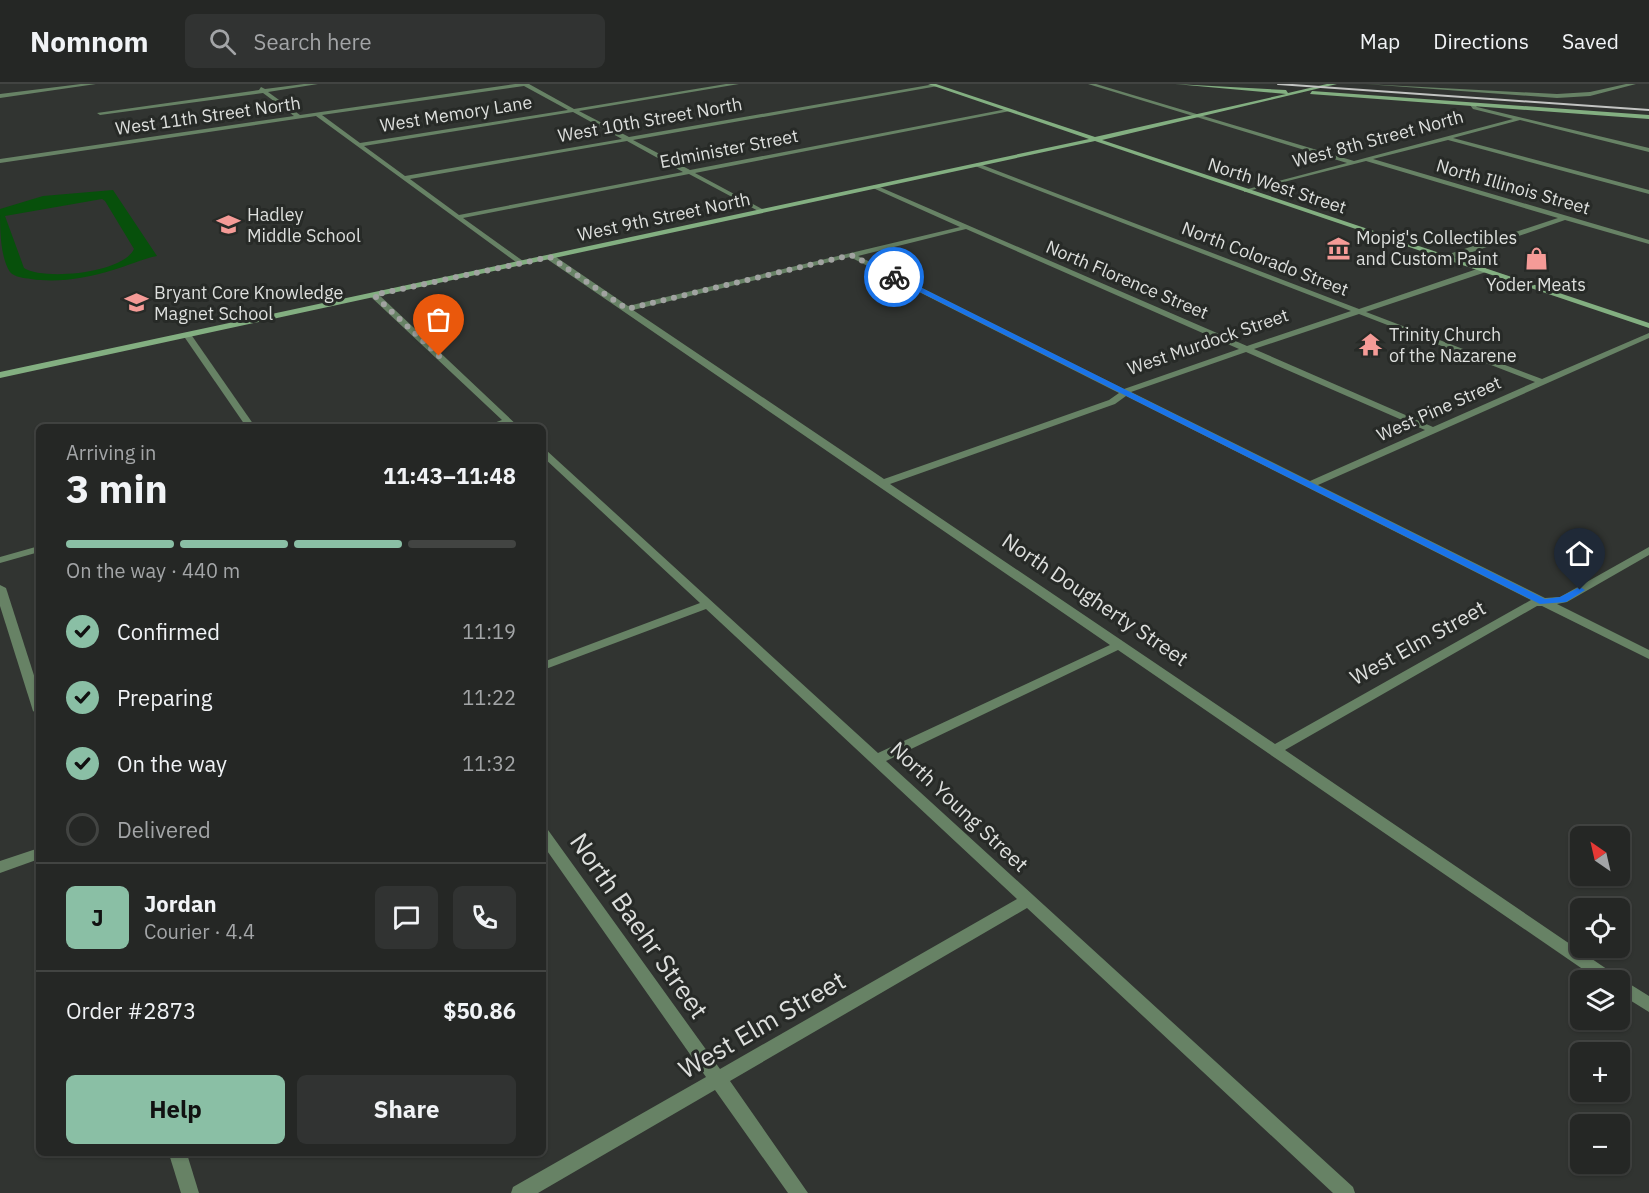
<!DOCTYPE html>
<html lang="en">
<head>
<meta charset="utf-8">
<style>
  :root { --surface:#252725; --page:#313332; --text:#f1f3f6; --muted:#a3a5a7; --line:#424442; --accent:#8abfa5 }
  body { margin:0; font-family:"IBM Plex Sans",sans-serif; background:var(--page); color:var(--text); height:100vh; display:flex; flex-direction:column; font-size:22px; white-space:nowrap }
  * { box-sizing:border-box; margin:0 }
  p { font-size:20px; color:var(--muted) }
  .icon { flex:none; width:33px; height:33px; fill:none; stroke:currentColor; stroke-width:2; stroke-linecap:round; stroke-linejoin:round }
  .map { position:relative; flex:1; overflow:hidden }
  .side { position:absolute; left:36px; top:340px; width:510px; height:732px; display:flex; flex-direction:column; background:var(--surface); border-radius:9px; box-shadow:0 2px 4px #0004,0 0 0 2px var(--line) }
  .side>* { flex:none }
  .needle { width:39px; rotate:326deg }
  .fabs { position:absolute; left:1570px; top:742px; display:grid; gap:12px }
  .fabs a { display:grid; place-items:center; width:60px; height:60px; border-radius:9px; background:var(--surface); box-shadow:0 2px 4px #0004,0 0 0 2px var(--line); font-size:30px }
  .pin { position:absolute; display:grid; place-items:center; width:51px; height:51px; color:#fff; margin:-62px -26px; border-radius:50% 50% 50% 0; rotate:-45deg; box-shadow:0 0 6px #0007 }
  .pin .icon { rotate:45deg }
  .courier { position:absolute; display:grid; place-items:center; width:60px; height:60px; margin:-30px; border:4px solid #1a73e8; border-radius:50%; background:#fff; color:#222; box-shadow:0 2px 8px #0007 }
  .head em { font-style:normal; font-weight:700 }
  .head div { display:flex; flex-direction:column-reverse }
  .head { display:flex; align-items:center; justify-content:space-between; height:102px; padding:0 30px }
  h1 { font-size:39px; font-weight:700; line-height:45px }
  .bar { display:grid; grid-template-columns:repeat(4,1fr); gap:9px 6px; align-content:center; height:72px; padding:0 30px }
  .bar i { height:8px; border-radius:4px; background:var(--line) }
  .bar .active { background:var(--accent) }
  .bar p { grid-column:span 4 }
  .line { display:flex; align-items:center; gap:15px; padding:0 30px; border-top:2px solid var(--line) }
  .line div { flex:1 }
  .round { display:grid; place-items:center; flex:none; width:63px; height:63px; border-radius:9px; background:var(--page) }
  ol { padding:0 30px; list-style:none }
  li { display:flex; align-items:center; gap:18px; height:66px }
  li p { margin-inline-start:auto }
  li .icon { padding:6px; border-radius:50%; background:var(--accent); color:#111; stroke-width:4 }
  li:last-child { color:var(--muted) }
  li i { width:33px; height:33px; border:3px solid var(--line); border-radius:50% }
  .button { display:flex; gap:12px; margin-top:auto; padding:12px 30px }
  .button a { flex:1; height:69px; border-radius:9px; background:var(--accent); color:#111; font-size:24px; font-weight:700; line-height:69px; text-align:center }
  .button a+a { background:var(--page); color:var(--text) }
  header { display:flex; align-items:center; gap:36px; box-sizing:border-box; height:84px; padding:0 30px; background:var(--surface); border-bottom:2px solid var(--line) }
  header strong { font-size:28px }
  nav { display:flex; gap:33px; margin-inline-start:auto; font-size:21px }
  .search { width:420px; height:54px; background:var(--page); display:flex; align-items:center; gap:15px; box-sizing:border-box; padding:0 21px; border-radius:9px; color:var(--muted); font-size:22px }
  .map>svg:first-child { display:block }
  .green { fill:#07500b; fill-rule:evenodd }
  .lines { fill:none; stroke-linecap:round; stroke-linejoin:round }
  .street { fill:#678265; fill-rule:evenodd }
  .secondary { fill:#83af81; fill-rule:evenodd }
  .rail { stroke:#c2c4c2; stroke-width:2 }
  .route { fill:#1a73e8 }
  .done { stroke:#a1a3a1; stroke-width:6; stroke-dasharray:0 10.8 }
  .labels { text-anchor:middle; stroke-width:6; stroke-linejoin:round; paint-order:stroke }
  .far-street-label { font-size:18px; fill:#dddfdd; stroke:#272a27 }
  .far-poi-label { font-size:18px; fill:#dddfdd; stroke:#272a27; text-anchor:start }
  .street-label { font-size:21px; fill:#dddfdd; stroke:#272a27 }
  .near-street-label { font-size:26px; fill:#dddfdd; stroke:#272a27 }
</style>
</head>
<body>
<header>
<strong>Nomnom</strong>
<div class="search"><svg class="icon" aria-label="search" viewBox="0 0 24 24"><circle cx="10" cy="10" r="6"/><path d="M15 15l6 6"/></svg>Search here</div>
<nav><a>Map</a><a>Directions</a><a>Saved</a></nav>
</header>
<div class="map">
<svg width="1649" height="1109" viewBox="0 0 1649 1109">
  <rect width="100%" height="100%" fill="#313431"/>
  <!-- green -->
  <path class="green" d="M 113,106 L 157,172 C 141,175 128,182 113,186 C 87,194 58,199 31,195 C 24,194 14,193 10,188 C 0,173 0,144 0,125 L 43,112 ZM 102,115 L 105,117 L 134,165 C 123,189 44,197 24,184 L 5,132 Z"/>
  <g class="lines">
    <!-- street -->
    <g class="street">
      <polygon points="81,0 96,0 0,14 0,10"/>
      <path d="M 304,0 L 318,0 L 268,8 L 300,31 L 515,0 L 529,0 L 574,25 L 726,0 L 739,0 L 579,27 L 629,53 L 935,0 L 938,2 L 633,56 L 690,86 L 1007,25 L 1010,27 L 695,89 L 764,126 L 765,127 L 762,129 L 689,90 L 463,134 L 523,177 L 523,181 L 520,181 L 316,32 L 0,79 L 0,75 L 294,32 L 263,9 L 100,31 L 97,29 L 259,6 L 261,3 L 265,5 ZM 524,2 L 568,26 L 360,59 L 322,31 ZM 573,28 L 622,55 L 405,92 L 364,62 ZM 627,57 L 683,88 L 459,131 L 410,95 Z"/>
      <polygon points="1088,0 1096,0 1354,77 1513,35 1473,25 1470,21 1473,19 1477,23 1649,64 1649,68 1520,36 1453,54 1649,106 1649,110 1448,56 1373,75 1649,156 1649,160 1565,136 1449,176 1443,176 1443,172 1558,134 1366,77 1244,108 1244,106 1347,79"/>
      <polygon points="1365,0 1557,10 1590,8 1626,0 1636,0 1590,12 1557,14"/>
      <path d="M 977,79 L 1359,225 L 1480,184 L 1486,184 L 1486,188 L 1366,228 L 1542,295 L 1649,249 L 1649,254 L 1318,401 L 1545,514 L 1560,513 L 1649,463 L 1649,471 L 1567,518 L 1557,520 L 1649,566 L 1649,575 L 1542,522 L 1537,522 L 1285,666 L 1620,894 L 1649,912 L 1649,928 L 1620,910 L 1620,897 L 1600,897 L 1118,566 L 886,677 L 1353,1103 L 1355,1109 L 1333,1109 L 1027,824 L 730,997 L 808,1109 L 788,1109 L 715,1006 L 538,1109 L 511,1109 L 513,1103 L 706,993 L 543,761 L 543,745 L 548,746 L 720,985 L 1017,815 L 706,525 L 543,586 L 543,578 L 700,519 L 543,373 L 543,365 L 546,366 L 878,669 L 1110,561 L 547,175 L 547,171 L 553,171 L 628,222 L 960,143 L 873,104 L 873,102 L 875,101 L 1247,262 L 1351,227 L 975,82 ZM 966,145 L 1239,265 L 1124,305 L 858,172 ZM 850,173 L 1119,309 L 1109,316 L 884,395 L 633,226 ZM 1359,230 L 1535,298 L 1433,343 L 1254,265 ZM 1246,268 L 1425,346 L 1310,397 L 1131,308 ZM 1126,312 L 1531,516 L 1275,660 L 890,400 L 1115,320 Z"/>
      <polygon points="371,209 377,209 520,344 510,344 507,340 496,344 480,344 502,336 371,213"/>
      <polygon points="184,249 190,249 256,344 247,344 183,251"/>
      <polygon points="39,462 39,468 0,479 0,473"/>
      <polygon points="0,501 6,504 39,607 39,631 33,627 0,522"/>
      <polygon points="39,764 39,775 0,789 0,777"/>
      <polygon points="169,1070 187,1070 199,1109 181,1109"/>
    </g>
    <!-- secondary -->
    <g class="secondary">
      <polygon points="928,0 936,0 1095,53 1286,10 1175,0 1286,6 1288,9 1327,0 1337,0 1102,56 1649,239 1649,244 1095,57 0,294 0,288 1089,55"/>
      <polygon points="1312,7 1649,31 1649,35 1310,10"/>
    </g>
    <!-- rail -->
    <polyline class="rail" points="1278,0 1649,26"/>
  </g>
  <!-- route -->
  <polygon class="route" points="892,191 896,191 1545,515 1560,513 1580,503 1585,506 1566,518 1540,520 892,194"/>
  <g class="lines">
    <!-- done -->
    <polyline class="done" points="439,272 374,211 550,173 627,225 851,171 894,193"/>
  </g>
  <!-- icons -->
  <defs>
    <symbol id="school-bare" viewBox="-9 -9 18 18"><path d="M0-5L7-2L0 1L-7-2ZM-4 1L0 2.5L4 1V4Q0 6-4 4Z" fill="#f59b97" stroke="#272a27" stroke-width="2.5" paint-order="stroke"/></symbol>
    <symbol id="museum-bare" viewBox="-9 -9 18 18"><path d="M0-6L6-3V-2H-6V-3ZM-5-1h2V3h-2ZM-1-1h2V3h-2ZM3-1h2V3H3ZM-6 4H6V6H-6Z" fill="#f59b97" stroke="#272a27" stroke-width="2.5" paint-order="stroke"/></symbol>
    <symbol id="shop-bare" viewBox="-9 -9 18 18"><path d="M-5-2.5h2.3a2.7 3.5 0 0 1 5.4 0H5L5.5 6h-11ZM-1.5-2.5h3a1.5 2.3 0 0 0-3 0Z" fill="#f59b97" stroke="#272a27" stroke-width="2.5" paint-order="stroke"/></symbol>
    <symbol id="temple-bare" viewBox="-9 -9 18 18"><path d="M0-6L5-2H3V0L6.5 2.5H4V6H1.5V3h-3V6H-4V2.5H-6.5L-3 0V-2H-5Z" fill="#f59b97" stroke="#272a27" stroke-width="2.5" paint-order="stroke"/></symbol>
  </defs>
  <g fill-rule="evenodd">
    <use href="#school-bare" x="212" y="124" width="33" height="33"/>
    <use href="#museum-bare" x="1322" y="148" width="33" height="33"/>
    <use href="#shop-bare" x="1520" y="158" width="33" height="33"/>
    <use href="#school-bare" x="120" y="202" width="33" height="33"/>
    <use href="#temple-bare" x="1354" y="244" width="33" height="33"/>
  </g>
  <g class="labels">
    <!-- far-street labels -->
    <g class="far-street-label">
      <text transform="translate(456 30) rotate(-9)" y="6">West Memory Lane</text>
      <text transform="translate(208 32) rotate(-8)" y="6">West 11th Street North</text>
      <text transform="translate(650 36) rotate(-10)" y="6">West 10th Street North</text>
      <text transform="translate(1378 55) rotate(-15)" y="6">West 8th Street North</text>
      <text transform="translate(729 65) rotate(-11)" y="6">Edminister Street</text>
      <text transform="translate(1277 102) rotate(18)" y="6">North West Street</text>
      <text transform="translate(1513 103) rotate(16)" y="6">North Illinois Street</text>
      <text transform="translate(664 133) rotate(-12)" y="6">West 9th Street North</text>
      <text transform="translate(1265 175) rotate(21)" y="6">North Colorado Street</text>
      <text transform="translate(1127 196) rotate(23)" y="6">North Florence Street</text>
      <text transform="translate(1208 258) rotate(-19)" y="6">West Murdock Street</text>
      <text transform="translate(1439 325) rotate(-24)" y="6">West Pine Street</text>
    </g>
    <!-- far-poi labels -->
    <g class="far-poi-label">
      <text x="247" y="137">Hadley<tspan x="247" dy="21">Middle School</tspan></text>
      <text x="1356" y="160">Mopig's Collectibles<tspan x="1356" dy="21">and Custom Paint</tspan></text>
      <text x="1536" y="207" text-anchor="middle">Yoder Meats</text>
      <text x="154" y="215">Bryant Core Knowledge<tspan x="154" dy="21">Magnet School</tspan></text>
      <text x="1389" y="257">Trinity Church<tspan x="1389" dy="21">of the Nazarene</tspan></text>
    </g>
    <!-- street labels -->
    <g class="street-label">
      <text transform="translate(1095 516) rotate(34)" y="7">North Dougherty Street</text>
      <text transform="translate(1418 559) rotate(-29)" y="7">West Elm Street</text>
      <text transform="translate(959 723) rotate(43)" y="7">North Young Street</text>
    </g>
    <!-- near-street labels -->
    <g class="near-street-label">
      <text transform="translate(639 842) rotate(55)" y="9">North Baehr Street</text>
      <text transform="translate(762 941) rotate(-30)" y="9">West Elm Street</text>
    </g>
  </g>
</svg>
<div class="fabs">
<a><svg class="needle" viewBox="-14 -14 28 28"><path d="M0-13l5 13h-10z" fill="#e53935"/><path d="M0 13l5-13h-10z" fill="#a3a5a7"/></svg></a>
<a><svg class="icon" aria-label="locate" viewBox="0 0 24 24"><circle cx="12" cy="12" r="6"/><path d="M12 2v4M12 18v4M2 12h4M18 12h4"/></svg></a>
<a><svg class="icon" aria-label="layers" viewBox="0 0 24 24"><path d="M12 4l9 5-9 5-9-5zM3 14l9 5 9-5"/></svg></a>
<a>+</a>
<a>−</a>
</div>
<div class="pin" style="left:439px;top:272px;background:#ea580c"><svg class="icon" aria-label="bag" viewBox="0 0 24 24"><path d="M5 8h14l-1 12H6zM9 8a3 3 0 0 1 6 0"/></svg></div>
<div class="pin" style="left:1580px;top:506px;background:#1f2937"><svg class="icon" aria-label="home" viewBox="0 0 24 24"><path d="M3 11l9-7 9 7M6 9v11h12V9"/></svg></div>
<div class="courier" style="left:894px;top:193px"><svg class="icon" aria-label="bike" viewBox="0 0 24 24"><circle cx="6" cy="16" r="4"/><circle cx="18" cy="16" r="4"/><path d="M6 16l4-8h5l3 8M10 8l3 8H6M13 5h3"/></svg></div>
<section class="side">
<div class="head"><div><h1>3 min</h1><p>Arriving in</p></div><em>11:43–11:48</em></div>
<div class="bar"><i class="active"></i><i class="active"></i><i class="active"></i><i></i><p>On the way · 440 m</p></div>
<ol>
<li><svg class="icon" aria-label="check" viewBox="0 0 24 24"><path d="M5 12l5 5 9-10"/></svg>Confirmed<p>11:19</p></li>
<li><svg class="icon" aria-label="check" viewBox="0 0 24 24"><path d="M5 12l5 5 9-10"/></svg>Preparing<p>11:22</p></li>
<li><svg class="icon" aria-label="check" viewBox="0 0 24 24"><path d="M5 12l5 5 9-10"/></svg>On the way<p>11:32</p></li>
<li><i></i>Delivered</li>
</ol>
<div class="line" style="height:108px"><b class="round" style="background:var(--accent);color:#111">J</b><div><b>Jordan</b><p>Courier · 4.4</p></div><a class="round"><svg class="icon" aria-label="chat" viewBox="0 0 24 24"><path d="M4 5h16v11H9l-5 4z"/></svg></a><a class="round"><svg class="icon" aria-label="phone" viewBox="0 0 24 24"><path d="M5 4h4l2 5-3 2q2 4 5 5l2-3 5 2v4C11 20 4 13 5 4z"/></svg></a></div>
<div class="line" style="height:78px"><div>Order #2873</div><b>$50.86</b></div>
<div class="button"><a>Help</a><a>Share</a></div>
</section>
</div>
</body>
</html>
